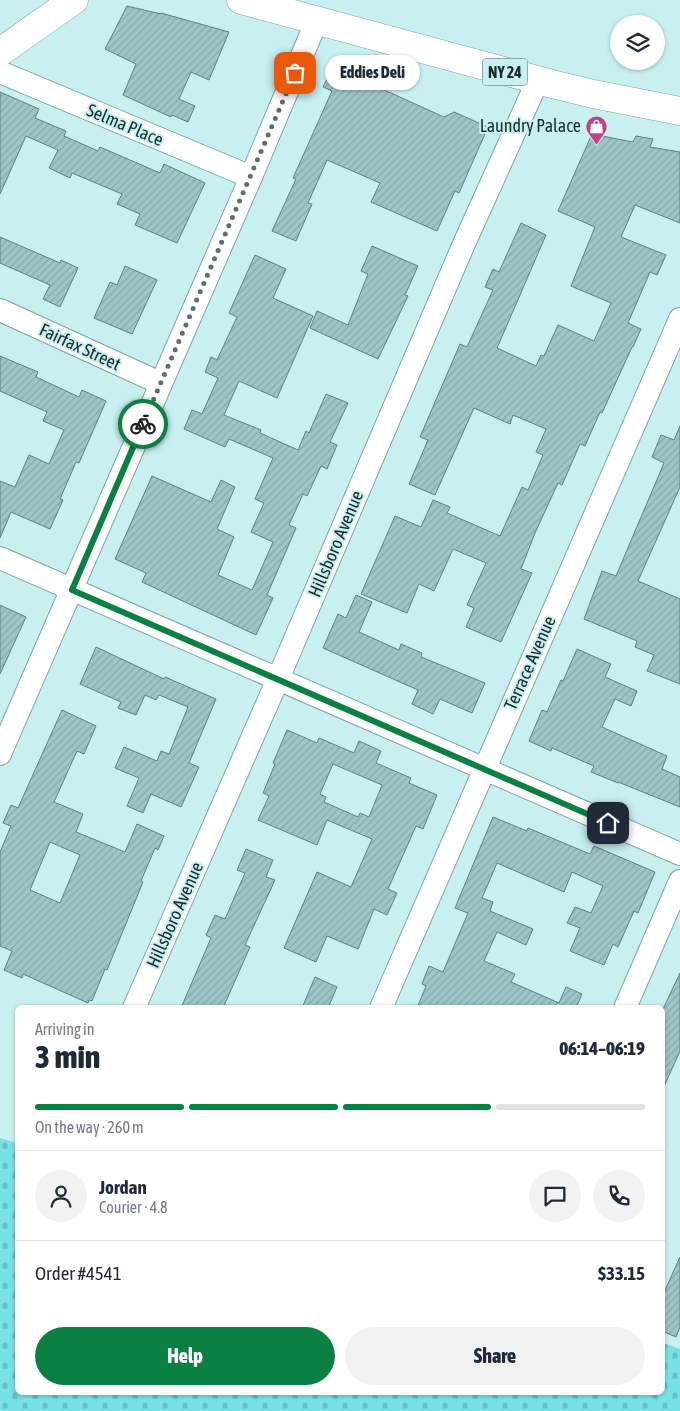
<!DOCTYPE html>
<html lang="en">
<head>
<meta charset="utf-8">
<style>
  :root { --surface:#fff; --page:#f2f2f3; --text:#1f2937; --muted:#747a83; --line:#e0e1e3; --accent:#0b8043 }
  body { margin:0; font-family:"Asap Condensed",sans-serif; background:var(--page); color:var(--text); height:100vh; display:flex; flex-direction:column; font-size:19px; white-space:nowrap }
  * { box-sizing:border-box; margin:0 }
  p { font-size:16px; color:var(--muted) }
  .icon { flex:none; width:28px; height:28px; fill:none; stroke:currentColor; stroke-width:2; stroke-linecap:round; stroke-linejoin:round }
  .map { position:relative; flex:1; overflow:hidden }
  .drawer { position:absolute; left:15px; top:1005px; width:650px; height:390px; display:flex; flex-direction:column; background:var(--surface); border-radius:8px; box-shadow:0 1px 4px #0004 }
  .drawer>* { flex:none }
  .fabs { position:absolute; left:610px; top:15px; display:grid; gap:10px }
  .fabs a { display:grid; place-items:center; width:55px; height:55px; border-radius:50%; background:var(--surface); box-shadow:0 1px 4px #0004; font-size:25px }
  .pin { position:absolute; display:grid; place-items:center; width:42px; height:42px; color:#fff; margin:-21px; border-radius:10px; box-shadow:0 2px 8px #0006 }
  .courier { position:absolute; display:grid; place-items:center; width:50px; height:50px; margin:-25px; border:4px solid #0b8043; border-radius:50%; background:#fff; color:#222; box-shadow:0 1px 6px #0007 }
  .bubble { position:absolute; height:35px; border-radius:18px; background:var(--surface); box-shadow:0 1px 4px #0004; font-size:16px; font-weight:800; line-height:35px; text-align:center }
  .summary em { font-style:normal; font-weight:800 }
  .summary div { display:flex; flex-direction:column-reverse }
  .summary { display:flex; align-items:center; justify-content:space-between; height:85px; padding:0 20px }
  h1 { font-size:32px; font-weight:800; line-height:38px }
  .bar { display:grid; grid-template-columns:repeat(4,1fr); gap:8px 5px; align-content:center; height:60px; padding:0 20px }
  .bar i { height:6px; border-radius:4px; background:var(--line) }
  .bar .current { background:var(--accent) }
  .bar p { grid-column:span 4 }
  .line { display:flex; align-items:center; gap:12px; padding:0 20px; border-top:1px solid var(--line) }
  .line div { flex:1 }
  .round { display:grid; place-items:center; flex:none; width:52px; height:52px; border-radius:26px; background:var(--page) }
  .primary-button { display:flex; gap:10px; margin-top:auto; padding:10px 20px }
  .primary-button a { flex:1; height:58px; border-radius:30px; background:var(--accent); color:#fff; font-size:20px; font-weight:800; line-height:58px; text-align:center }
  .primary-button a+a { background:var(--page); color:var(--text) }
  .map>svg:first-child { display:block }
  .cemetery { fill:url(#cemetery-stones) }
  .building { fill:url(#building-hatch); stroke:#5c8183; fill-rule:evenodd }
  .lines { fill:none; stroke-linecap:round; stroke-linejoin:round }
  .minor-casing { stroke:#7ea4a5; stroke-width:24 }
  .major-casing { stroke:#7ea4a5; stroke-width:29 }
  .minor { stroke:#fff; stroke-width:22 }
  .major { stroke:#fff; stroke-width:28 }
  .done { stroke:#587172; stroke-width:5; stroke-dasharray:0 9 }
  .route { stroke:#0b8043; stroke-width:6 }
  .labels { text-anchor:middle; stroke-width:4; stroke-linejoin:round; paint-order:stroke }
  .shield { fill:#c8f0f1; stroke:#506768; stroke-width:1 }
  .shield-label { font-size:16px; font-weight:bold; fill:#1c2c2d }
  .street-label { font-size:18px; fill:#1c2c2d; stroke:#c8f0f1 }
  .poi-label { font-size:18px; fill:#1c2c2d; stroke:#c8f0f1; text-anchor:end }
</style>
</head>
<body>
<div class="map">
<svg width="680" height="1411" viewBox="0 0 680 1411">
  <defs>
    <pattern id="cemetery-stones" width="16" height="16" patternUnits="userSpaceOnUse" patternTransform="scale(1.25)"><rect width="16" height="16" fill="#77e1e6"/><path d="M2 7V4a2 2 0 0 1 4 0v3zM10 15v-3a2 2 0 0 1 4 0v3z" fill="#66c1c6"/></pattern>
    <pattern id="building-hatch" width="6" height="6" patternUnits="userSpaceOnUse" patternTransform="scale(1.25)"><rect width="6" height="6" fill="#9ec5c7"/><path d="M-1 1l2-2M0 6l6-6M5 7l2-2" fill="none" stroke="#88a9ab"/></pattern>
  </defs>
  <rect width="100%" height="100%" fill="#c8f0f1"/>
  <!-- cemetery -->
  <polygon class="cemetery" points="0,1138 17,1143 18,1392 662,1392 663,1343 680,1349 680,1411 0,1411"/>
  <!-- building -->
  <g class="building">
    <polygon points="127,6 161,14 161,13 229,32 209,80 191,72 179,99 195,106 188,122 172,115 171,117 123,95 136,64 105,49"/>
    <polygon points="340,70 444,117 454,112 488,127 459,193 455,191 437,231 371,202 380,183 327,160 308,203 312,204 296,241 272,231 296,179 293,178 332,91 323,87 329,75"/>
    <polygon points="0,92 39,109 35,118 66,131 64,136 98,151 100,147 160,173 164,164 205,183 177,243 135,225 140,214 117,204 122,194 72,173 70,178 49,168 58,150 26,136 0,194"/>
    <polygon points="592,134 633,142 636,136 653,139 650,147 680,152 680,223 635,205 621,237 666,255 657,275 650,272 628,323 641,329 633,347 632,347 602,413 600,412 585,446 580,444 562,485 558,483 535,533 521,569 532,573 501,642 466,627 474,608 467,605 486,563 453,549 434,591 419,584 407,613 361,594 395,516 421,527 433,500 450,507 447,513 500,536 522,487 528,490 543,455 536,452 546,429 513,415 510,424 474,408 435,495 409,484 428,440 420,437 460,344 467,347 493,290 485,287 493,269 499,272 521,223 546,235 497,348 536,366 541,355 544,356 558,325 594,341 611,303 571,286 595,227 558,211"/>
    <polygon points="0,237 60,263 61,260 78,268 60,307 43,299 50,285 0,263"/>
    <polygon points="372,246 418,266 405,295 408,296 378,359 310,328 317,311 348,325 368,274 361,271"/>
    <polygon points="255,255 286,269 273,298 313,316 277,398 239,381 224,415 261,430 260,433 298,450 306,431 309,433 326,394 348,403 330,442 337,445 327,469 321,466 307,496 303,494 289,525 296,528 267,595 273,598 256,635 142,582 146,573 115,559 152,476 211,502 221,480 235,487 217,529 234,537 218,575 252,590 273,542 251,532 264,503 255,499 273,458 229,439 225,447 184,429 192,410 202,414 218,378 205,372 211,357 217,360 237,317 229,313"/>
    <polygon points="125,266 157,280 132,334 94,318 110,282 117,285"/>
    <polygon points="0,356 38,372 36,377 79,397 82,390 106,401 79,463 76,462 60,499 63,500 50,529 11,512 0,538 0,481 15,487 29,455 49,464 64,430 43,421 47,412 0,391"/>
    <polygon points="680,426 680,487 638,581 680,599 680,684 647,671 654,655 635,647 637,641 584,619 602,571 616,576 664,463 652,457 661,435 674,440"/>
    <polygon points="356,595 372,602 359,632 399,650 401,644 422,653 421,657 485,683 472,713 440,699 433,714 412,704 418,690 323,648 338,614 346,618"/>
    <polygon points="0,605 26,617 0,674"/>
    <polygon points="96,647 164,679 165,677 216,699 189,763 199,767 181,807 151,794 143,813 127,806 139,778 115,768 124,747 157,761 161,751 169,754 188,707 159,695 156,700 145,695 136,715 118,708 121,702 80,684"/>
    <polygon points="577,649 611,664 605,677 637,691 631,706 615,699 602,727 667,756 662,769 680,777 680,807 618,782 618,783 591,772 594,766 552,748 551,751 529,741 542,710 547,712 561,680 563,681"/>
    <path d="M 62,710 L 96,726 L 84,754 L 77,751 L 54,802 L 83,814 L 76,832 L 125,852 L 137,824 L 164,836 L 158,850 L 155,848 L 141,881 L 143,882 L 107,970 L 105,969 L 92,1001 L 89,1000 L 88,1003 L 23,974 L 22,978 L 4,970 L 12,951 L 0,946 L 0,852 L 11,826 L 3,823 L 11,805 L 18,808 ZM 50,842 L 80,855 L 60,903 L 30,890 Z"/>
    <path d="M 287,730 L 317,743 L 319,738 L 354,753 L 359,741 L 381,751 L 376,763 L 411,778 L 409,783 L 437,795 L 423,829 L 416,826 L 388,889 L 397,893 L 387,915 L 374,909 L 358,949 L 327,936 L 316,962 L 284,948 L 317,872 L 351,887 L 372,839 L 327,820 L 317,845 L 258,820 L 269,796 L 263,793 L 275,764 L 273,763 ZM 333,764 L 382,785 L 369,817 L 360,813 L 358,817 L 324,802 L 326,797 L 320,794 Z"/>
    <polygon points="493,817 527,831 528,828 590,854 594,846 655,872 638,913 634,911 618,947 613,944 604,965 570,951 580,928 567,923 575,907 591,913 603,886 572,872 564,892 497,863 482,898 493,902 490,911 533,929 526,945 497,932 484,961 515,974 511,982 559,1003 566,987 582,994 576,1008 417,1008 426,986 422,984 429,966 443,972 468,913 455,908"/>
    <polygon points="246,849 273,860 266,877 275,880 245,945 250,947 223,1008 181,1008 211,938 206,935 215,915 225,919 245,873 237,870"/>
    <polygon points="680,973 680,1051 662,1091 662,1011"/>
    <polygon points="315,977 337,987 328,1008 302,1008"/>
    <polygon points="680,1257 680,1327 676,1337 662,1331 662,1297"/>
  </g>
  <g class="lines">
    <defs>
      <g id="minor">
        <polyline points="0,72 251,177"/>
        <polyline points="0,310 160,383"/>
        <polyline points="0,558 680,854"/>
        <polyline points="0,754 251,177 317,20"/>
        <polyline points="134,1008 278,679 463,246 538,80"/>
        <polyline points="381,1008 680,319"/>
        <polyline points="625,1008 680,881"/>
      </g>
      <g id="major">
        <polyline points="241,0 552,84 593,94 680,111"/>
        <polyline points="0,52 74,0"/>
      </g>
    </defs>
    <!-- minor casing -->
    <use href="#minor" class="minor-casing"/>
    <!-- major casing -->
    <use href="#major" class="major-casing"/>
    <!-- minor -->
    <use href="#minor" class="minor"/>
    <!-- major -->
    <use href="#major" class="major"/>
  </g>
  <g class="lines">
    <!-- done -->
    <polyline class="done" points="143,424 295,73"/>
    <!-- route -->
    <polyline class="route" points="143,424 72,590 608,823"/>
  </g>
  <!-- icons -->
  <defs>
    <symbol id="shop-pin" viewBox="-11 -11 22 30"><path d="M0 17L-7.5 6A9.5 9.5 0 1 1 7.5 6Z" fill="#c24088" stroke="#c8f0f1"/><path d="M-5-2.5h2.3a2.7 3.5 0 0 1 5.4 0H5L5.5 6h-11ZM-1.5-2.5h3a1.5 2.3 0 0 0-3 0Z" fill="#fff"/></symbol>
  </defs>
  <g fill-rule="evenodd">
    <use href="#shop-pin" x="584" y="114" width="25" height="34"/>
  </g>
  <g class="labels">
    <!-- shield labels -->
    <rect class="shield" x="482.5" y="58.5" width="45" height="27" rx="4"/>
    <g class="shield-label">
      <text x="505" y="78">NY 24</text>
    </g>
    <!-- street labels -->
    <g class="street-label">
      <text transform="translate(125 125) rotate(23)" y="6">Selma Place</text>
      <text transform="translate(80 347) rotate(25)" y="6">Fairfax Street</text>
      <text transform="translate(336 544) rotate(-67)" y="6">Hillsboro Avenue</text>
      <text transform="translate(530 663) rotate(-66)" y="6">Terrace Avenue</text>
      <text transform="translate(175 915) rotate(-66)" y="6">Hillsboro Avenue</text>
    </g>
    <!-- poi labels -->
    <g class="poi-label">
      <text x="581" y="132">Laundry Palace</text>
    </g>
  </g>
</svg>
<div class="fabs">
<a><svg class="icon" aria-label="layers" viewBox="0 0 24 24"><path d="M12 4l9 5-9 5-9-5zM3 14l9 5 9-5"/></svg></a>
</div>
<div class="pin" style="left:295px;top:73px;background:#ea580c"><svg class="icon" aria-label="bag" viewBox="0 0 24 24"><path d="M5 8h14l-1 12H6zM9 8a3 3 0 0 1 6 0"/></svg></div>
<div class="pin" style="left:608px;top:823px;background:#1f2937"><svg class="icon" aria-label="home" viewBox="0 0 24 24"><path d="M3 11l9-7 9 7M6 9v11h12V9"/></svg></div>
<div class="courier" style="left:143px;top:424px"><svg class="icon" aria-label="bike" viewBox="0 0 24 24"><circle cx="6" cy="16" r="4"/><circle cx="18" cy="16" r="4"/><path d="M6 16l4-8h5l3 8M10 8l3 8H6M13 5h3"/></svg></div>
<div class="bubble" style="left:325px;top:55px;width:95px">Eddies Deli</div>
<section class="drawer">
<div class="summary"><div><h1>3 min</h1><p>Arriving in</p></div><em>06:14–06:19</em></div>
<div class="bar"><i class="current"></i><i class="current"></i><i class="current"></i><i></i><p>On the way · 260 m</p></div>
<div class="line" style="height:90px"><a class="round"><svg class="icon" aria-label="person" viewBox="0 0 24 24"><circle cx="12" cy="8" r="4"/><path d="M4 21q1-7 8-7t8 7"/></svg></a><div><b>Jordan</b><p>Courier · 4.8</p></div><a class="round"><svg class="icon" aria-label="chat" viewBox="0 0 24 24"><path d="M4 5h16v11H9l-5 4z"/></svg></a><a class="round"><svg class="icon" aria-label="phone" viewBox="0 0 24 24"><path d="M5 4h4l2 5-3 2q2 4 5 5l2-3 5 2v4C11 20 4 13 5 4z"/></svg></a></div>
<div class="line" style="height:65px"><div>Order #4541</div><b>$33.15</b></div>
<div class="primary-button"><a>Help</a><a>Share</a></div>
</section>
</div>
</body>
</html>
